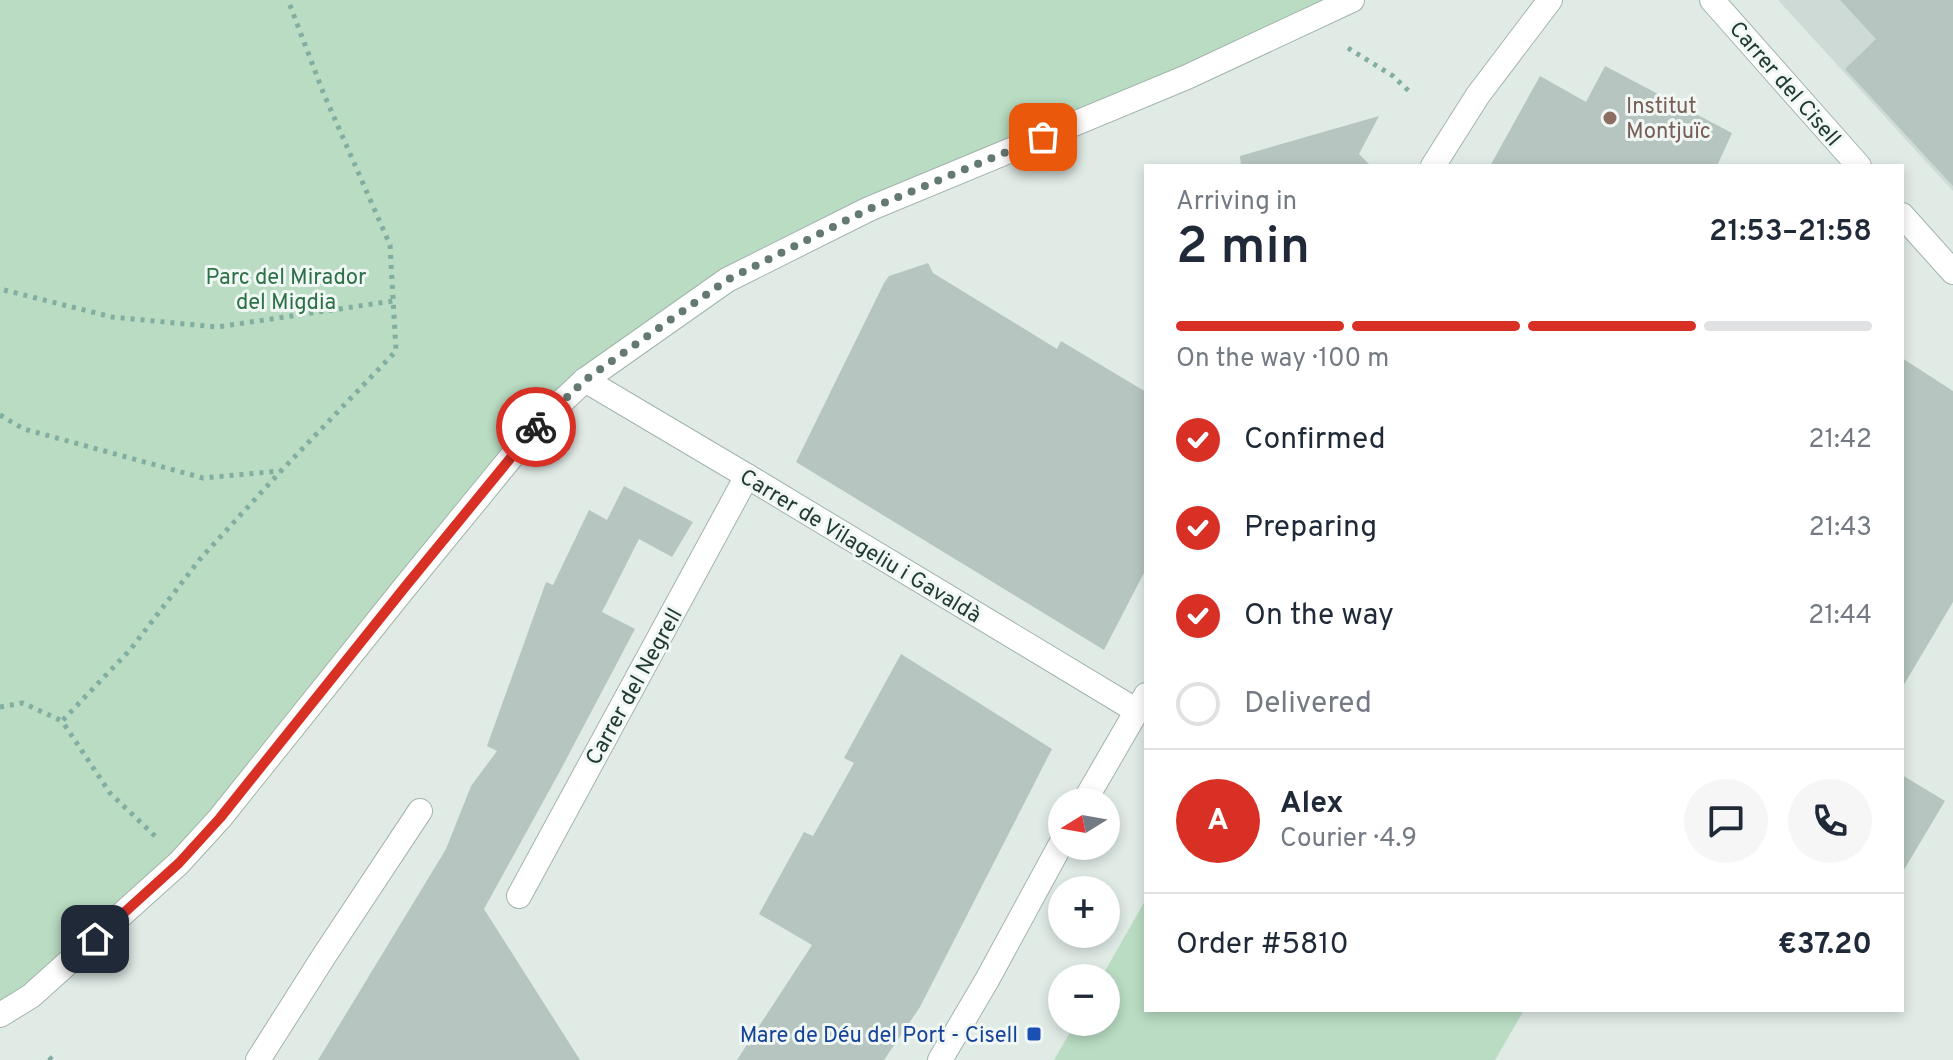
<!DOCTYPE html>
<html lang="en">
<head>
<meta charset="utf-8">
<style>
  :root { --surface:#fff; --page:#f6f6f7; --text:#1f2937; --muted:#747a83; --line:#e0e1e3; --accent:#d93025 }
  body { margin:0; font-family:Overpass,sans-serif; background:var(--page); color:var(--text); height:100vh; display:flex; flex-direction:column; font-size:30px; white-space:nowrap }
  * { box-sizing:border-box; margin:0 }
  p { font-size:26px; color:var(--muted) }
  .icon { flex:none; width:44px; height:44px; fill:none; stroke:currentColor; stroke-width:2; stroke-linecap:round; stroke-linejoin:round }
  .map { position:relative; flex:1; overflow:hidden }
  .panel { position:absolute; left:1144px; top:164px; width:760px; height:848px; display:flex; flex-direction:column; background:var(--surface); border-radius:0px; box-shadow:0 4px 12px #0003 }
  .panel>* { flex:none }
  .needle { width:52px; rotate:259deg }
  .tools { position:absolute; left:1048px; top:788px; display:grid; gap:16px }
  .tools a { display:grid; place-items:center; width:72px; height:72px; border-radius:50%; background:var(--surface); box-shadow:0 4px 12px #0003; font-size:40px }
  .pin { position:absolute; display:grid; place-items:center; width:68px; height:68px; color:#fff; margin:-34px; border-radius:16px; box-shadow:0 4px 12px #0006 }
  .courier { position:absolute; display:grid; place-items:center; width:80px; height:80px; margin:-40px; border:6px solid #d93025; border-radius:50%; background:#fff; color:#222; box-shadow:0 2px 10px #0007 }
  .headline em { font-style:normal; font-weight:600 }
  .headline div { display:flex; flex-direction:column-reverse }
  .headline { display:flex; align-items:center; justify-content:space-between; height:136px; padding:0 32px }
  h1 { font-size:52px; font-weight:600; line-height:60px }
  .bar { display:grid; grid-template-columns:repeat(4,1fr); gap:12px 8px; align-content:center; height:96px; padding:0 32px }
  .bar i { height:10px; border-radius:6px; background:var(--line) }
  .bar .current { background:var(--accent) }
  .bar p { grid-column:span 4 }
  .line { display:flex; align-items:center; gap:20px; padding:0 32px; border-top:2px solid var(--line) }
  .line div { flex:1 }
  .round { display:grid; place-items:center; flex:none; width:84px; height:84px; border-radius:42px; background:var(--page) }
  ol { padding:0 32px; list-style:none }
  li { display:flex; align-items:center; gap:24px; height:88px }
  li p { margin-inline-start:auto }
  li .icon { padding:8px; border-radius:50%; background:var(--accent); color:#fff; stroke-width:4 }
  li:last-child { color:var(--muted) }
  li i { width:44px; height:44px; border:4px solid var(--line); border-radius:50% }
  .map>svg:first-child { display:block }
  .built { fill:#cedad5 }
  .green { fill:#b9dcc2 }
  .building { fill:#b6c5bf }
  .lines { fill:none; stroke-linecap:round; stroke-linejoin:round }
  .minor-casing { stroke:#a3b3ad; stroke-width:26 }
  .path { stroke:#81aea0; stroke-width:5; stroke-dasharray:4 6; stroke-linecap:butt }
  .minor { stroke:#fff; stroke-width:24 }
  .done { stroke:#647972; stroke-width:8; stroke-dasharray:0 14.4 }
  .route { stroke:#d93025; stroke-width:10 }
  .education-dot { fill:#8d6e63; stroke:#f0f7f4; stroke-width:3 }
  .transit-dot { fill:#1a4fb4; stroke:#f0f7f4; stroke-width:3 }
  .labels { text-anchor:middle; stroke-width:6; stroke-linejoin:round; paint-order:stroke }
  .street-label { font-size:22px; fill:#213b34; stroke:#f0f7f4 }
  .education-label { font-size:22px; fill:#785e54; stroke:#f0f7f4; text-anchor:start }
  .park-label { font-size:22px; fill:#2c7146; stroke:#f0f7f4 }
  .transit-label { font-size:22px; fill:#164399; stroke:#f0f7f4; text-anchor:end }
</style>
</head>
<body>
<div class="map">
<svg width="1953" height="1060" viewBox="0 0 1953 1060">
  <rect width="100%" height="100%" fill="#e0ebe6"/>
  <!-- built -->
  <polygon class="built" points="1778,0 1953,0 1953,191"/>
  <!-- green -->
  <g class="green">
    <polygon points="0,0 1351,0 727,280 585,380 220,818 0,1015"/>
    <polygon points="1146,899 1146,1010 1524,1010 1495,1060 1054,1060 1076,1022 1106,1022 1106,978 1101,978"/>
  </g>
  <!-- building -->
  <g class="building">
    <polygon points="1840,0 1953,0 1953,186 1845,69 1876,39"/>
    <polygon points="1605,66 1732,133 1717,166 1490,166 1540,76 1586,102"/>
    <polygon points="1379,116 1359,154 1371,166 1241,166 1240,156"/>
    <polygon points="928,263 933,273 1057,349 1061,341 1146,392 1146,569 1104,650 796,462 884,283 889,276"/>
    <polygon points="1902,358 1953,391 1953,602 1902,688"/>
    <polygon points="624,486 693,522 672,557 639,539 602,612 635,629 560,771 484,909 580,1060 318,1060 446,849 471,786 497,751 487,746 546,582 553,585 589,510 607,520"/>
    <polygon points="901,654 1052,749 920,1007 884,1060 737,1060 812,945 759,914 804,832 813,836 854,763 844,758"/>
    <polygon points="1902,775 1945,801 1902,873"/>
  </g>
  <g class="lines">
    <defs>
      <g id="minor">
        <polyline points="1712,0 1859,166"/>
        <polyline points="1433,166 1478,95 1550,0"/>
        <polyline points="1902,215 1953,272"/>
        <polyline points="585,380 747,476 1137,711"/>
        <polyline points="1084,802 1146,695"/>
        <polyline points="519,896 747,476"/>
        <polyline points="0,1015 31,996 179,863 220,818 405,587 540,422 585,380 727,280 869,209 1187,77 1352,0"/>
        <polyline points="258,1060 324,956 420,811"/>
        <polyline points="940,1060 987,980 1062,842"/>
      </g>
    </defs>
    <!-- minor casing -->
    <use href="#minor" class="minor-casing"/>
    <!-- path -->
    <g class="path">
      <polyline points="1348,48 1393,76 1412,94"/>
      <polyline points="4,290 112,317 217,327 393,301"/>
      <polyline points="0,415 24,429 203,478 280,471"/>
      <polyline points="0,707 23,703 62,721"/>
      <polyline points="155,836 110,793 62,721 130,650 200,559 281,471 396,351 390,245 323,92 288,0"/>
      <polyline points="49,1057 52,1060"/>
    </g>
    <!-- minor -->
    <use href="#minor" class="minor"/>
  </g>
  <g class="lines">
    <!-- done -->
    <polyline class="done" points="536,427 585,380 727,280 869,209 1043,137"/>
    <!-- route -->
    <polyline class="route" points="95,939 179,863 220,818 405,587 536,427"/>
  </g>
  <!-- markers -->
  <circle class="education-dot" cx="1610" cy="118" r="8"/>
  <rect class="transit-dot" x="1026" y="1026" width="16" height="16" rx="4"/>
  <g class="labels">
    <!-- street labels -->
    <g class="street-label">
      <text transform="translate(1786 83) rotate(49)" y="8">Carrer del Cisell</text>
      <text transform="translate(861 545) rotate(31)" y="8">Carrer de Vilageliu i Gavaldà</text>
      <text transform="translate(633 686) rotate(-61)" y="8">Carrer del Negrell</text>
    </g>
    <!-- education labels -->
    <g class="education-label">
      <text x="1626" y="113">Institut<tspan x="1626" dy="25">Montjuïc</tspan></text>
    </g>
    <!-- park labels -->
    <g class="park-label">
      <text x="286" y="284">Parc del Mirador<tspan x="286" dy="25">del Migdia</tspan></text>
    </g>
    <!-- transit labels -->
    <g class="transit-label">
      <text x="1018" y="1042">Mare de Déu del Port - Cisell</text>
    </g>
  </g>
</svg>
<div class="tools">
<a><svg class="needle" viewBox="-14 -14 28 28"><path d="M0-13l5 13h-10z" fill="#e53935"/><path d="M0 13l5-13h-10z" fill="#747a83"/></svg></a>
<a>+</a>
<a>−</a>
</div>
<div class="pin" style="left:1043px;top:137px;background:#ea580c"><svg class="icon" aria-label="bag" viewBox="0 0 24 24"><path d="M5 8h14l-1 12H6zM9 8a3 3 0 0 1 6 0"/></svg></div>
<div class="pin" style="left:95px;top:939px;background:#1f2937"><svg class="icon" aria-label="home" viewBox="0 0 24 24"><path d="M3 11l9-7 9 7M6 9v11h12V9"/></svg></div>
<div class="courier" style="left:536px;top:427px"><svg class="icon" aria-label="bike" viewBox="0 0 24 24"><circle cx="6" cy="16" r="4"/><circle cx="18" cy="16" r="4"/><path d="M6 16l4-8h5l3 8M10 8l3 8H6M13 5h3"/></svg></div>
<section class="panel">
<div class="headline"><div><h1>2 min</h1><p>Arriving in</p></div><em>21:53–21:58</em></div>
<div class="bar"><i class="current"></i><i class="current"></i><i class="current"></i><i></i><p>On the way · 100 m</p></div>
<ol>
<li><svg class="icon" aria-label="check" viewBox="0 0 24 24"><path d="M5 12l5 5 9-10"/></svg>Confirmed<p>21:42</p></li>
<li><svg class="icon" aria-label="check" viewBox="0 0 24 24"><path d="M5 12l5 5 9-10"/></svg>Preparing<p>21:43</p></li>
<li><svg class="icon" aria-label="check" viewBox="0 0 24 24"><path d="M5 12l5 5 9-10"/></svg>On the way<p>21:44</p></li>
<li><i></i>Delivered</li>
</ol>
<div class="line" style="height:144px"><b class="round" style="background:var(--accent);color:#fff">A</b><div><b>Alex</b><p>Courier · 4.9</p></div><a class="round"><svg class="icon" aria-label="chat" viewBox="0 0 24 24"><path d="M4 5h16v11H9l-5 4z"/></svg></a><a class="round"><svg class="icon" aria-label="phone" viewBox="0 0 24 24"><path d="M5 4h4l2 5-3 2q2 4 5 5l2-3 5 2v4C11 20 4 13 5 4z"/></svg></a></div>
<div class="line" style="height:104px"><div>Order #5810</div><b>€37.20</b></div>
</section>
</div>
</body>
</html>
